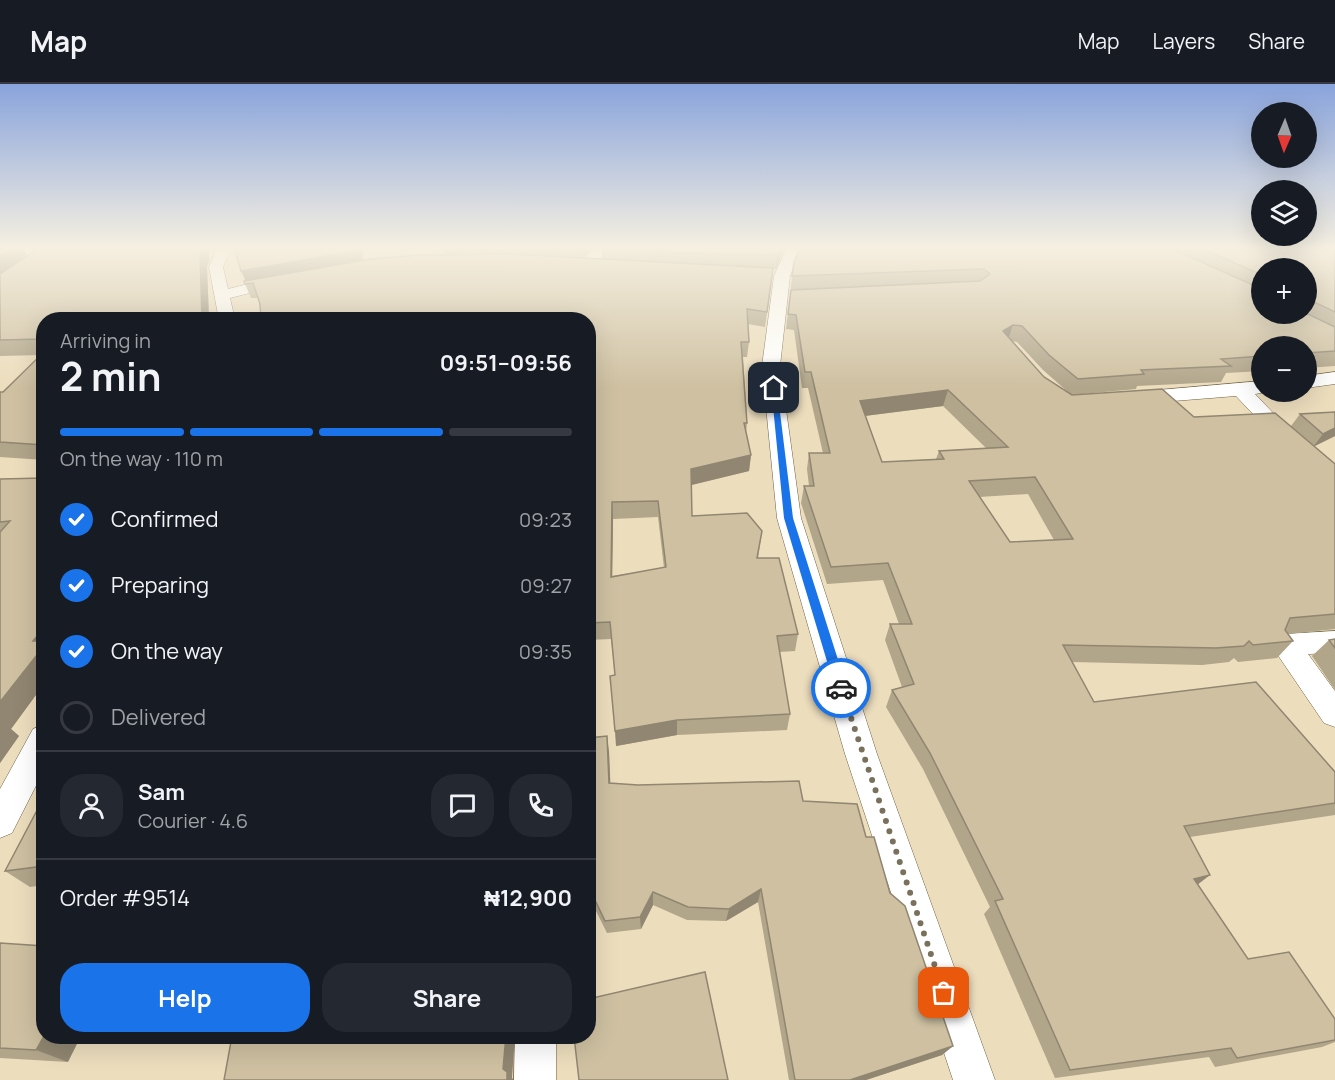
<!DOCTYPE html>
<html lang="en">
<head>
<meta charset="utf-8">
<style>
  :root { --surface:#171b24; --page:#242831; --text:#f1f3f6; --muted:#9ea1a6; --line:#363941; --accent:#1a73e8 }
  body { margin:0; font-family:Manrope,sans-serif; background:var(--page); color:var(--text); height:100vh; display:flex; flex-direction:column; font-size:22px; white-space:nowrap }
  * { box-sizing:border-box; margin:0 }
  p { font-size:20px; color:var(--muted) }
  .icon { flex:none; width:33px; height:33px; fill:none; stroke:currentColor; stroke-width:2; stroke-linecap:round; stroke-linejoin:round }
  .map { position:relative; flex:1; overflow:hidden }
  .details { position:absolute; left:36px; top:228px; width:560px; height:732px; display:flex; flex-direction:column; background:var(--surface); border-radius:24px; box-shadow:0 6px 24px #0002 }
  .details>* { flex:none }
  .needle { width:39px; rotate:182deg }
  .controls { position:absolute; left:1251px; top:18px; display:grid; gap:12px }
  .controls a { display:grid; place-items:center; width:66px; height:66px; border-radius:50%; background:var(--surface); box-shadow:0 6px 24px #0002; font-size:30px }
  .pin { position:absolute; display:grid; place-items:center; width:51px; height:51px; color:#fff; margin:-26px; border-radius:12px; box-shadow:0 3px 9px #0006 }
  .courier { position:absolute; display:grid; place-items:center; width:60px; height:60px; margin:-30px; border:4px solid #1a73e8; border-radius:50%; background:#fff; color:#222; box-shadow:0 2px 8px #0007 }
  .head em { font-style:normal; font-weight:700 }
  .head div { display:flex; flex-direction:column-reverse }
  .head { display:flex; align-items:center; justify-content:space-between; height:102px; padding:0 24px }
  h1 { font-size:39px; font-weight:700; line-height:45px }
  .bar { display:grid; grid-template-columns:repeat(4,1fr); gap:9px 6px; align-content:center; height:72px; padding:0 24px }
  .bar i { height:8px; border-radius:4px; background:var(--line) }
  .bar .active { background:var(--accent) }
  .bar p { grid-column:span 4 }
  .line { display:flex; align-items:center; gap:15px; padding:0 24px; border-top:2px solid var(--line) }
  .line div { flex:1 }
  .round { display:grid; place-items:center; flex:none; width:63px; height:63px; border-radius:24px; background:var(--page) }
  ol { padding:0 24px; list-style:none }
  li { display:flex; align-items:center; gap:18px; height:66px }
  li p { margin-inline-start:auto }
  li .icon { padding:6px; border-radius:50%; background:var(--accent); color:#fff; stroke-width:4 }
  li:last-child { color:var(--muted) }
  li i { width:33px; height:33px; border:3px solid var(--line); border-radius:50% }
  .button { display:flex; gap:12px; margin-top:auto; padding:12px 24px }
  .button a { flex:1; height:69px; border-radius:24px; background:var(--accent); color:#fff; font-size:24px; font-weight:700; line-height:69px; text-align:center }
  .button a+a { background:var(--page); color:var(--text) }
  header { display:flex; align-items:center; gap:36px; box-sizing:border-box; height:84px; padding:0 30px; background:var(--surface); border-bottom:2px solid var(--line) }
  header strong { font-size:28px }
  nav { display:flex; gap:33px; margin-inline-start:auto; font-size:21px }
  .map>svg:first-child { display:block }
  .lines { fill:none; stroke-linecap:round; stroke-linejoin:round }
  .minor-casing { stroke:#6e6144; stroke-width:1 }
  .minor { fill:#fff; fill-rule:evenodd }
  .wall { fill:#b1a58a; fill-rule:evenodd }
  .shaded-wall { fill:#908671 }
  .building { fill:#cec0a1; stroke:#908671; stroke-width:1.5; fill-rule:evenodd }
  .route { fill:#1a73e8 }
  .done { stroke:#7a715d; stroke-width:6; stroke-dasharray:0 10.8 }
</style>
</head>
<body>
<header>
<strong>Map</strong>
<nav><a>Map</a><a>Layers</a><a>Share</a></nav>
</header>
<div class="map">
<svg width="1335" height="996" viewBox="0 0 1335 996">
  <rect width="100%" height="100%" fill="#ecddbd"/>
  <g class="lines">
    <defs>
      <g id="minor">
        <polygon points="0,164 57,164 58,166 0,208 0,196 35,171 0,172"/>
        <polygon points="217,164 231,164 223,183 228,205 280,192 288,197 285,200 230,214 235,236 219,236 209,183"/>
        <polygon points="593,164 608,164 598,177 620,180 622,183 620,186 583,183 581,180"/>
        <polygon points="787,164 801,164 790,192 780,282 801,434 877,670 995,996 953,996 845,670 777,434 762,282 774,192"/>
        <polygon points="1335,288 1335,300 1306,304 1306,292"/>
        <polygon points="1262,297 1262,308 1267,308 1255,310 1296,353 1335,383 1335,401 1327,399 1282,361 1236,312 1136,320 1126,314 1136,308"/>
        <polygon points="1335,547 1335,569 1308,570 1335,607 1335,643 1324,639 1271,561 1275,553 1285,550"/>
        <polygon points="44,641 44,686 12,749 0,754 0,705 33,645"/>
        <polygon points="515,952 556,952 556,996 514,996"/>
      </g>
    </defs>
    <!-- minor casing -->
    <use href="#minor" class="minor-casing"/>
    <!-- minor -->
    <use href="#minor" class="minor"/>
  </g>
  <!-- wall -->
  <g class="wall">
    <polygon points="0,164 27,172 39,164 209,164 209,177 207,183 209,236 44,236 44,376 0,373 0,308 3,308 40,271 0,272"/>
    <path d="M 442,164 L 591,164 L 583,174 L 569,174 L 602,175 L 602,164 L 784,164 L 776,185 L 773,185 L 765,243 L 748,240 L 749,258 L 747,273 L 743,273 L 747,339 L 746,349 L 751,371 L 749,387 L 692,401 L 692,432 L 762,447 L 758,474 L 798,550 L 795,567 L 779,568 L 790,630 L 787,646 L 677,651 L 616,662 L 615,591 L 611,555 L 588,556 L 588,236 L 260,220 L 258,214 L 251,214 L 245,200 L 363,177 L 444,171 ZM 658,433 L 664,484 L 612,492 L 613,435 Z"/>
    <path d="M 800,164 L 1335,164 L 1335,282 L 1306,284 L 1306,262 L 1262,262 L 1262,287 L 1226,289 L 1221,298 L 1137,302 L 1136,305 L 1072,311 L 1194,333 L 1291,342 L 1300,330 L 1335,328 L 1335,352 L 1314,362 L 1335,380 L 1335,545 L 1288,550 L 1293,557 L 1277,574 L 1238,578 L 1234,574 L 1229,578 L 1202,581 L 1072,578 L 1094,618 L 1335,688 L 1335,731 L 1190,753 L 1198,801 L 1248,875 L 1335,935 L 1335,958 L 1322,963 L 1215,983 L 1209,973 L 1055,994 L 984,830 L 990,823 L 923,685 L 886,623 L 892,606 L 902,603 L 885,556 L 890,540 L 899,540 L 883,496 L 827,500 L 801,419 L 804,402 L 809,402 L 807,385 L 809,369 L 823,369 L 808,304 L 802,304 L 794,246 L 786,245 L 794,178 ZM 1262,184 L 1306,184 L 1306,230 L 1262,230 ZM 1011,257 L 1017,258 L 1043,286 L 1068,308 L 1044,293 ZM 943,322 L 986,364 L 939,367 L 936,375 L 882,378 L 865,332 ZM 1028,410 L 1054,456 L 1010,458 L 979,413 Z"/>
    <polygon points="44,394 44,600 11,645 19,652 0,679 0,395"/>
    <polygon points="1335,555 1335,606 1312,572 1329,556"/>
    <polygon points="609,668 610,699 803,717 866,753 890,809 953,962 942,971 866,996 789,996 758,818 726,837 687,836 653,821 641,845 607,849 596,827 588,830"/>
    <polygon points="44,713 44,801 30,803 5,787"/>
    <polygon points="0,859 68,978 0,974"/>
  </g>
  <!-- shaded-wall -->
  <g class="shaded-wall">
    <polygon points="12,164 22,164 28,173 0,193 0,173"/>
    <polygon points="202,164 209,164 209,177 207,183 209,236 202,236 200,170"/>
    <polygon points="360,164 363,164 363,177 246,198 241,187"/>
    <polygon points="582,164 591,164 583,174"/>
    <polygon points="780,164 784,164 776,185 777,171"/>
    <polygon points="1013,241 1008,256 1003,247"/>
    <polygon points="948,306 943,322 856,333 860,317"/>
    <polygon points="1335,344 1335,352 1313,363 1323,350"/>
    <polygon points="751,371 749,387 691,401 691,385"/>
    <polygon points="612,418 613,435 612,509 611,493"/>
    <polygon points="44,544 44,600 11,645 19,652 0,679 0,618 33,557"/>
    <polygon points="677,636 677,651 616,662 615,647"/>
    <polygon points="607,652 609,668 611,714 609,699"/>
    <polygon points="1210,791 1192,805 1194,795"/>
    <polygon points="761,805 758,818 726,837 729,825"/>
    <polygon points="653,808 653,821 641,845 640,833"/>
    <polygon points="594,814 596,827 588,830 588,816"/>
    <polygon points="44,952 81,952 68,978 36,966"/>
    <polygon points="506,952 515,952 512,994 514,996 507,996 503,985"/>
    <polygon points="953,962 942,971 866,996 850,996"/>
  </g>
  <!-- building -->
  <g class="building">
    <polygon points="0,164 12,164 0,173"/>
    <polygon points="39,164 202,164 200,170 202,236 44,236 44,255 0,256 0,190"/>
    <polygon points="234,164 360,164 360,166 241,187"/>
    <polygon points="634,164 780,164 777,171 682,169"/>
    <path d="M 800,164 L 1170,164 L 1262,205 L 1262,230 L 1306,229 L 1335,243 L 1335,267 L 1306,269 L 1306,262 L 1262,262 L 1262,272 L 1221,275 L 1231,282 L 1141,286 L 1144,290 L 1078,295 L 1049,271 L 1022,242 L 1013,241 L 1003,247 L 1044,293 L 1072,311 L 1162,305 L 1194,333 L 1275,329 L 1335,380 L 1335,530 L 1290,534 L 1285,546 L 1293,557 L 1253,561 L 1249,557 L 1244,562 L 1216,564 L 1063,561 L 1094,618 L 1256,598 L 1335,688 L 1335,719 L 1184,742 L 1210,791 L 1194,795 L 1248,875 L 1289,868 L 1335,935 L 1335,956 L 1237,974 L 1231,964 L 1070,986 L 995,817 L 1003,815 L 930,669 L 892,606 L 914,600 L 890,540 L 912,540 L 888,479 L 831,483 L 804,402 L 814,402 L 809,369 L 830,369 L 811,288 L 805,288 L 796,231 L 788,230 L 791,206 L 980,197 L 990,190 L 984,185 L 792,192 L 794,178 ZM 948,306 L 1008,363 L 939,367 L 944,375 L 882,378 L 860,317 ZM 1035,393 L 1073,455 L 1010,458 L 969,397 Z"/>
    <polygon points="1201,164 1335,164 1335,228 1306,214 1306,184 1262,184 1262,191"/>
    <path d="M 509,170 L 773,184 L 767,228 L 747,225 L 749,258 L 741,258 L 747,339 L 744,339 L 751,371 L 691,385 L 692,432 L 747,429 L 762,447 L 757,474 L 779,474 L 798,550 L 777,552 L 790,630 L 677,636 L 615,647 L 610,592 L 615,591 L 610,538 L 588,539 L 588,236 L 261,236 L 260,220 L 253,199 L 245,200 L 244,197 L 371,175 L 420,171 ZM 658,417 L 666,483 L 611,493 L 612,418 Z"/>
    <polygon points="44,268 44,361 0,358 0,308 3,308"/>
    <polygon points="1335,328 1335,344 1323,350 1300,330"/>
    <polygon points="44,394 44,544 33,557 44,557 44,562 0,618 0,448 10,437 0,438 0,395"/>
    <polygon points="1335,555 1335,564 1329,556"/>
    <polygon points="607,652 609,699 638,701 799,697 803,717 857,720 866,753 874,753 890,809 905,822 953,962 850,996 795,996 761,805 729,825 688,823 653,808 640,833 605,837 594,814 588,816 588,654"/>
    <polygon points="44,713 44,782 5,787"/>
    <polygon points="0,859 44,862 44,952 36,966 0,964"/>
    <polygon points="705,888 728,996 579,996 574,952 588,952 588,915"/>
    <polygon points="232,952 506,952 503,985 507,988 507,996 224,996"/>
  </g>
  <!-- sky -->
  <linearGradient id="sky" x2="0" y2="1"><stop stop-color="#89a4dc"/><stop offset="0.54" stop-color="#f6f0e1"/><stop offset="1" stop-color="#f6f0e1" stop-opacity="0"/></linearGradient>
  <rect width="1335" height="304" fill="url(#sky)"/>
  <!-- route -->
  <polygon class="route" points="771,302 777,304 793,434 847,604 841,609 835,604 784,434"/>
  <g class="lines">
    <!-- done -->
    <polyline class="done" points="841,604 944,909"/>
  </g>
</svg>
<div class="controls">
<a><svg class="needle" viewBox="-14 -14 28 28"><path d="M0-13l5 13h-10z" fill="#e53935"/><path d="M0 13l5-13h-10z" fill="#9ea1a6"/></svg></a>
<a><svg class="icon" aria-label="layers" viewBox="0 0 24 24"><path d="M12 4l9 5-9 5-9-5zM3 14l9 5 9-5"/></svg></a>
<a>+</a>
<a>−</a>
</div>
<div class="pin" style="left:944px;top:909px;background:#ea580c"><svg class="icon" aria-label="bag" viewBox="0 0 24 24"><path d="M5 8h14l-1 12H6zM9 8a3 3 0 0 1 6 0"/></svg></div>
<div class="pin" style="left:774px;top:304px;background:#1f2937"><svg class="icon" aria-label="home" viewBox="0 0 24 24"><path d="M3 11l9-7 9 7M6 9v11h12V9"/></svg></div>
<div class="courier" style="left:841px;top:604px"><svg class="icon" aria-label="car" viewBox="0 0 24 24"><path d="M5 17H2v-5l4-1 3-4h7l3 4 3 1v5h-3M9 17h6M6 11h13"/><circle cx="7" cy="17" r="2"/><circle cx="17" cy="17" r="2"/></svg></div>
<section class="details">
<div class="head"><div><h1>2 min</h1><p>Arriving in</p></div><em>09:51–09:56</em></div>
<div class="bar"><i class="active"></i><i class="active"></i><i class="active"></i><i></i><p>On the way · 110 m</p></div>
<ol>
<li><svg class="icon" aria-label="check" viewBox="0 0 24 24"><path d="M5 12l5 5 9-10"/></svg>Confirmed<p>09:23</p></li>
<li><svg class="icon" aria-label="check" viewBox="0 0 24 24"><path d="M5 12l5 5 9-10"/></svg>Preparing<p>09:27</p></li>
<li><svg class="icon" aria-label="check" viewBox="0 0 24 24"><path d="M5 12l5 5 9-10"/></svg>On the way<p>09:35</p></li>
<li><i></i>Delivered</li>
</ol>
<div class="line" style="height:108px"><a class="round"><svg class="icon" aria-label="person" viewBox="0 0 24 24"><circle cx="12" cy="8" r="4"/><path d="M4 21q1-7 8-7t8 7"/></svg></a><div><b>Sam</b><p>Courier · 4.6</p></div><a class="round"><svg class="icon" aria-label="chat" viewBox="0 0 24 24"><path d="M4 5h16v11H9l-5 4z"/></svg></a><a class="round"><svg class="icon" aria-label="phone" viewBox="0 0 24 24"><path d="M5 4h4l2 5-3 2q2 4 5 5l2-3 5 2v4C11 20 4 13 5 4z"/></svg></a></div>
<div class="line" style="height:78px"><div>Order #9514</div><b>₦12,900</b></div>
<div class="button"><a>Help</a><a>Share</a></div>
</section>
</div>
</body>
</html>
